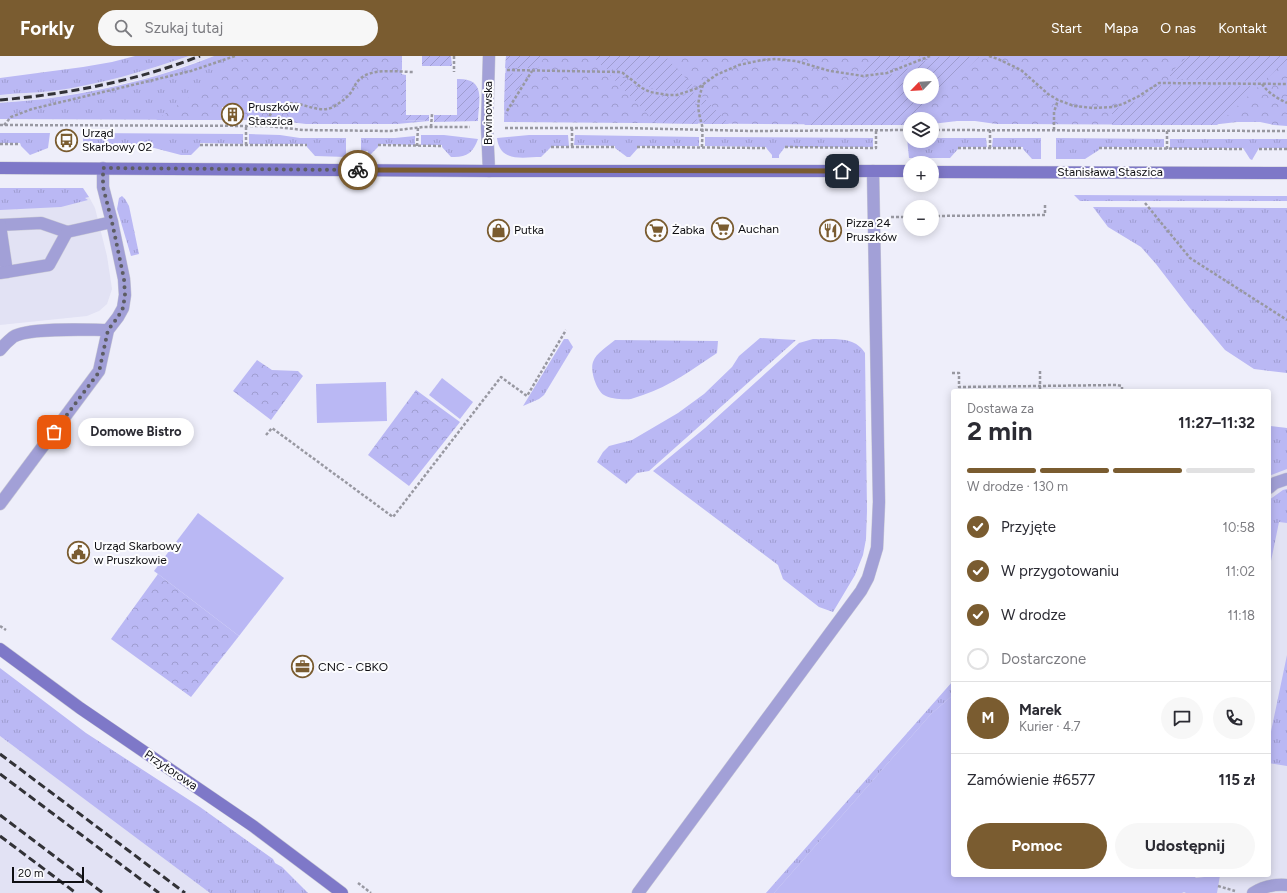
<!DOCTYPE html>
<html lang="pl">
<head>
<meta charset="utf-8">
<style>
  :root { --surface:#fff; --page:#f7f7f7; --text:#2b2b33; --muted:#7c7c81; --line:#e1e1e2; --accent:#7a5c30 }
  body { margin:0; font-family:Figtree,sans-serif; background:var(--page); color:var(--text); height:100vh; display:flex; flex-direction:column; font-size:15px; white-space:nowrap }
  * { box-sizing:border-box; margin:0 }
  p { font-size:13px; color:var(--muted) }
  .icon { flex:none; width:22px; height:22px; fill:none; stroke:currentColor; stroke-width:2; stroke-linecap:round; stroke-linejoin:round }
  .map { position:relative; flex:1; overflow:hidden }
  .sheet { position:absolute; left:951px; top:333px; width:320px; height:488px; display:flex; flex-direction:column; background:var(--surface); border-radius:4px; box-shadow:0 2px 10px #0003 }
  .sheet>* { flex:none }
  .needle { width:26px; rotate:245deg }
  .tools { position:absolute; left:903px; top:12px; display:grid; gap:8px }
  .tools a { display:grid; place-items:center; width:36px; height:36px; border-radius:50%; background:var(--surface); box-shadow:0 2px 10px #0003; font-size:20px }
  .scale { position:absolute; left:12px; bottom:10px; width:72px; box-sizing:border-box; padding-left:4px; border:2px solid #0f0f13; border-top:0; font-size:11px; line-height:14px; white-space:nowrap; color:#0f0f13; -webkit-text-stroke:3px #fcfcfe; paint-order:stroke }
  .pin { position:absolute; display:grid; place-items:center; width:34px; height:34px; color:#fff; margin:-17px; border-radius:8px; box-shadow:0 2px 6px #0006 }
  .courier { position:absolute; display:grid; place-items:center; width:40px; height:40px; margin:-20px; border:3px solid #7a5c30; border-radius:50%; background:#fff; color:#222; box-shadow:0 1px 5px #0007 }
  .bubble { position:absolute; height:28px; border-radius:14px; background:var(--surface); box-shadow:0 2px 10px #0003; font-size:13px; font-weight:700; line-height:28px; text-align:center }
  .summary em { font-style:normal; font-weight:700 }
  .summary div { display:flex; flex-direction:column-reverse }
  .summary { display:flex; align-items:center; justify-content:space-between; height:68px; padding:0 16px }
  h1 { font-size:26px; font-weight:700; line-height:30px }
  .bar { display:grid; grid-template-columns:repeat(4,1fr); gap:6px 4px; align-content:center; height:48px; padding:0 16px }
  .bar i { height:5px; border-radius:3px; background:var(--line) }
  .bar .selected { background:var(--accent) }
  .bar p { grid-column:span 4 }
  .line { display:flex; align-items:center; gap:10px; padding:0 16px; border-top:1px solid var(--line) }
  .line div { flex:1 }
  .round { display:grid; place-items:center; flex:none; width:42px; height:42px; border-radius:21px; background:var(--page) }
  ol { padding:0 16px; list-style:none }
  li { display:flex; align-items:center; gap:12px; height:44px }
  li p { margin-inline-start:auto }
  li .icon { padding:4px; border-radius:50%; background:var(--accent); color:#fff; stroke-width:4 }
  li:last-child { color:var(--muted) }
  li i { width:22px; height:22px; border:2px solid var(--line); border-radius:50% }
  .cta { display:flex; gap:8px; margin-top:auto; padding:8px 16px }
  .cta a { flex:1; height:46px; border-radius:24px; background:var(--accent); color:#fff; font-size:16px; font-weight:700; line-height:46px; text-align:center }
  .cta a+a { background:var(--page); color:var(--text) }
  header { display:flex; align-items:center; gap:24px; box-sizing:border-box; height:56px; padding:0 20px; background:var(--accent); color:#fff }
  header strong { font-size:19px }
  nav { display:flex; gap:22px; margin-inline-start:auto; font-size:14px }
  .search { width:280px; height:36px; background:var(--page); display:flex; align-items:center; gap:10px; box-sizing:border-box; padding:0 14px; border-radius:22px; color:var(--muted); font-size:15px }
  .map>svg:first-child { display:block }
  .built { fill:#e2e2f4 }
  .grass { fill:url(#grass-tufts) }
  .park { fill:url(#park-crowns); fill-rule:evenodd }
  .garden { fill:url(#garden-furrows); fill-rule:evenodd }
  .pitch { fill:#bab8f4 }
  .lines { fill:none; stroke-linecap:round; stroke-linejoin:round }
  .lane-casing { stroke:#cacad5; stroke-width:13 }
  .street-casing { stroke:#cacad5; stroke-width:13 }
  .secondary-casing { stroke:#cacad5; stroke-width:13 }
  .path { stroke:#9898a1; stroke-width:2.5; stroke-dasharray:3 2; stroke-linecap:butt }
  .lane { stroke:#a2a0d7; stroke-width:12 }
  .street { stroke:#a2a0d7; stroke-width:12 }
  .secondary { stroke:#7e78c8; stroke-width:12 }
  .rail { stroke:#323237; stroke-width:3; stroke-dasharray:8 4; stroke-linecap:butt }
  .done { stroke:#5d5d64; stroke-width:4; stroke-dasharray:0 7.2 }
  .route { stroke:#7a5c30; stroke-width:5 }
  .labels { text-anchor:middle; stroke-width:4; stroke-linejoin:round; paint-order:stroke }
  .poi-label { font-size:12px; fill:#0f0f13; stroke:#fcfcfe; text-anchor:start }
  .street-label { font-size:12px; fill:#0f0f13; stroke:#fcfcfe }
</style>
</head>
<body>
<header>
<strong>Forkly</strong>
<div class="search"><svg class="icon" aria-label="search" viewBox="0 0 24 24"><circle cx="10" cy="10" r="6"/><path d="M15 15l6 6"/></svg>Szukaj tutaj</div>
<nav><a>Start</a><a>Mapa</a><a>O nas</a><a>Kontakt</a></nav>
</header>
<div class="map">
<svg width="1287" height="837" viewBox="0 0 1287 837">
  <defs>
    <pattern id="grass-tufts" width="24" height="20" patternUnits="userSpaceOnUse"><rect width="24" height="20" fill="#bab8f4"/><path d="M3 7l-1-3M5 7V3M7 7l1-3M15 17l-1-3M17 17v-4M19 17l1-3" fill="none" stroke="#9f9dd0"/></pattern>
    <pattern id="park-crowns" width="20" height="18" patternUnits="userSpaceOnUse"><rect width="20" height="18" fill="#bab8f4"/><path d="M2 6a3 3 0 1 1 6 0M12 15a3 3 0 1 1 6 0" fill="none" stroke="#9f9dd0"/></pattern>
    <pattern id="garden-furrows" width="10" height="10" patternUnits="userSpaceOnUse"><rect width="10" height="10" fill="#bab8f4"/><path d="M-1 1l2-2M0 10L10 0M9 11l2-2" fill="none" stroke="#9f9dd0"/></pattern>
  </defs>
  <rect width="100%" height="100%" fill="#eeeefa"/>
  <!-- built -->
  <g class="built">
    <polygon points="189,0 214,0 158,19 109,31 57,41 0,47 0,39 52,35 153,12"/>
    <polygon points="89,141 95,152 107,200 112,233 107,248 99,255 87,260 0,269 0,142 84,142"/>
    <polygon points="1269,370 1287,372 1287,837 766,837 953,625 953,819 1269,819"/>
    <polygon points="0,680 35,706 210,837 0,837"/>
  </g>
  <!-- grass -->
  <g class="grass">
    <path d="M 135,0 L 189,0 C 145,15 98,29 52,35 C 35,37 17,37 0,39 L 0,22 L 83,11 L 112,6 Z"/>
    <path d="M 214,0 L 402,0 L 402,13 L 242,64 L 242,52 L 222,51 L 222,64 L 0,63 L 0,47 C 19,45 39,44 58,41 C 111,33 164,20 214,0 Z"/>
    <polygon points="0,77 50,77 48,92 30,99 21,90 20,87 0,87"/>
    <polygon points="83,77 243,78 243,88 200,87 200,90 191,99 181,99 139,88 83,88"/>
    <polygon points="249,78 280,79 300,82 346,82 346,101 315,100 307,91 307,88 249,88"/>
    <path d="M 421,79 L 444,79 L 478,83 C 473,97 466,102 451,101 L 442,91 L 442,89 L 421,89 Z"/>
    <path d="M 529,79 L 568,79 L 569,90 L 551,90 L 551,91 L 541,101 C 523,101 500,107 497,82 Z"/>
    <polygon points="575,79 699,81 699,90 638,90 638,92 630,101 627,101 615,92 615,90 574,89"/>
    <polygon points="415,80 415,89 378,88 378,91 368,101 368,95 361,95 361,82 395,82"/>
    <polygon points="705,81 873,82 873,91 785,91 779,99 779,102 772,102 772,99 767,93 766,91 705,90"/>
    <polygon points="907,82 910,82 910,85 932,85 932,82 986,82 987,91 958,91 958,93 950,102 909,102"/>
    <polygon points="993,82 1041,82 1041,103 1032,103 1023,93 1023,91 992,91"/>
    <polygon points="1056,82 1164,83 1164,91 1099,91 1099,94 1085,103 1056,103"/>
    <polygon points="1170,83 1287,83 1287,92 1259,92 1252,104 1250,103 1243,92 1170,92"/>
    <polygon points="0,132 83,132 89,141 85,142 88,144 61,151 0,154"/>
    <polygon points="1074,139 1287,140 1287,145 1080,145"/>
    <polygon points="122,140 125,143 129,150 139,198 131,200 117,153 119,142"/>
    <polygon points="1093,151 1287,152 1287,317 1254,313 1225,294 1189,251 1156,208 1141,191 1108,171"/>
    <polygon points="760,282 796,284 649,415 637,417 626,428 597,406 603,396 609,390 632,384 678,357 704,338 732,311 739,300"/>
    <polygon points="564,283 568,283 573,291 544,339 539,343 523,350"/>
    <path d="M 813,283 C 831,284 854,279 865,297 L 867,455 L 866,483 L 863,499 L 855,519 L 833,556 L 819,551 L 783,523 L 778,509 L 653,415 L 705,372 L 799,287 Z"/>
    <path d="M 615,284 L 718,285 L 717,297 C 693,313 670,330 643,339 C 639,340 635,342 631,343 C 624,344 610,343 604,339 C 596,334 590,314 593,306 C 596,297 608,290 615,284 Z"/>
    <polygon points="1269,370 1287,372 1287,413 1269,420"/>
    <polygon points="1287,433 1287,467 1279,466 1269,515 1269,444 1283,434"/>
    <polygon points="1287,599 1287,710 1269,707 1269,685"/>
    <polygon points="0,612 86,677 200,751 273,803 275,807 282,811 308,837 210,837 0,680"/>
    <polygon points="953,625 953,639 931,658 774,837 766,837"/>
  </g>
  <!-- park -->
  <g class="park">
    <polygon points="249,0 402,0 401,64 429,65 397,68 306,68 281,65 242,64 242,52 222,51 222,64 156,64"/>
    <path d="M 506,0 L 1287,0 L 1287,70 L 1274,69 L 1260,66 L 1237,66 L 1211,69 L 996,68 L 975,65 L 957,65 L 932,68 L 932,63 L 910,63 L 910,69 L 906,69 L 504,66 ZM 910,19 L 932,19 L 932,41 L 910,41 Z"/>
    <polygon points="257,304 272,314 298,315 303,320 271,364 233,335"/>
    <polygon points="416,334 460,366 409,430 368,399"/>
    <polygon points="158,518 239,580 191,641 111,583"/>
  </g>
  <!-- garden -->
  <g class="garden">
    <polygon points="422,0 451,0 452,10 422,10"/>
    <polygon points="506,0 545,0 538,12 505,12"/>
    <polygon points="593,0 665,0 694,31 676,36 656,34 644,29 628,17 622,14 605,13"/>
    <path d="M 877,0 L 921,0 L 907,6 L 905,3 L 898,7 L 900,10 C 887,15 874,16 860,17 Z"/>
    <path d="M 942,0 L 979,1 L 913,63 L 910,63 L 910,66 L 906,69 L 804,69 L 855,22 L 886,20 L 902,15 L 924,5 ZM 910,19 L 932,19 L 932,41 L 910,41 Z"/>
    <polygon points="1188,0 1287,0 1287,4 1264,25 1170,23 1171,20 1167,20"/>
    <polygon points="505,17 528,18 517,35 514,34 510,39 513,41 504,55"/>
    <polygon points="401,18 406,19 406,59 429,59 429,65 401,64"/>
    <path d="M 610,19 C 622,19 628,25 638,32 C 656,44 678,43 698,35 C 694,45 694,58 698,68 L 656,67 Z"/>
    <path d="M 457,23 C 486,22 479,43 478,65 L 434,66 L 434,59 L 457,59 Z"/>
    <path d="M 1161,29 L 1259,30 L 1217,69 L 1112,69 L 1112,53 C 1129,50 1144,42 1157,30 Z"/>
    <polygon points="702,40 729,68 704,68 701,56"/>
  </g>
  <!-- pitch -->
  <g class="pitch">
    <polygon points="442,322 473,346 460,363 429,339"/>
    <polygon points="386,326 387,365 317,367 316,328"/>
    <polygon points="198,457 284,522 239,580 154,515"/>
    <polygon points="953,639 953,819 1193,819 1196,822 1220,819 1217,837 1186,837 1184,836 1182,837 774,837 931,658"/>
  </g>
  <g class="lines">
    <defs>
      <g id="lane">
        <polyline points="0,169 41,167 67,176 112,166"/>
        <polyline points="0,169 7,216"/>
        <polyline points="0,217 49,209 67,176"/>
        <path d="M 0,294 C 4,289 8,285 13,281 C 29,271 87,274 108,274"/>
        <polyline points="1269,432 1275,427 1287,423"/>
        <polyline points="0,448 99,315 108,274 118,261 123,252 125,239 124,223 112,166 103,131 103,112"/>
        <path d="M 1253,837 C 1264,830 1275,828 1287,829"/>
      </g>
      <g id="street">
        <polyline points="489,115 487,71 489,0"/>
        <polyline points="638,837 861,535 868,522 877,492 879,446 873,115"/>
      </g>
      <g id="secondary">
        <polyline points="0,112 489,115 910,115"/>
        <polyline points="932,116 1287,117"/>
        <polyline points="0,593 80,652 253,770 342,837"/>
      </g>
    </defs>
    <!-- lane casing -->
    <use href="#lane" class="lane-casing"/>
    <!-- street casing -->
    <use href="#street" class="street-casing"/>
    <!-- secondary casing -->
    <use href="#secondary" class="secondary-casing"/>
    <!-- path -->
    <g class="path">
      <polyline points="454,0 454,16"/>
      <polyline points="989,0 998,3 1021,14 1048,38 1058,44 1074,50 1093,52 1112,51 1123,48 1139,40 1159,27 1287,28"/>
      <polyline points="507,14 619,16 623,17 642,32 650,36 668,39 677,39 698,32 716,19 739,9 762,4 776,3 796,5 830,15 863,20 887,17 930,0"/>
      <path d="M 1262,28 C 1268,37 1277,42 1287,47"/>
      <polyline points="507,55 532,15"/>
      <polyline points="0,69 268,70 303,74 390,75 423,71 470,71"/>
      <polyline points="4,69 11,61 32,53 191,15 235,0"/>
      <path d="M 268,70 C 268,62 270,56 277,52 C 295,38 315,60 333,51 C 340,47 347,42 352,35 C 354,32 355,28 358,25 C 369,11 399,16 414,16"/>
      <polyline points="431,71 432,58"/>
      <polyline points="505,72 625,72 753,75 910,74"/>
      <polyline points="932,74 1287,75"/>
      <polyline points="1054,74 1054,56 1058,44"/>
      <polyline points="0,88 19,88"/>
      <polyline points="200,89 307,89"/>
      <polyline points="246,89 246,70"/>
      <polyline points="378,89 442,90"/>
      <polyline points="417,90 418,71"/>
      <polyline points="572,90 572,72"/>
      <polyline points="551,91 615,91"/>
      <polyline points="637,91 766,92"/>
      <path d="M 702,91 C 702,84 703,76 702,69 C 697,52 697,46 703,29"/>
      <polyline points="785,91 876,92 876,74"/>
      <polyline points="958,92 1023,92"/>
      <polyline points="990,92 990,74"/>
      <polyline points="1099,92 1244,93"/>
      <polyline points="1167,93 1167,75"/>
      <polyline points="1259,93 1287,93"/>
      <polyline points="1145,147 1190,202 1287,264"/>
      <polyline points="932,160 1045,159 1045,147"/>
      <polyline points="891,161 910,161"/>
      <polyline points="1040,315 1040,335"/>
      <polyline points="952,317 959,317 959,331 1117,329 1122,330 1122,335"/>
      <polyline points="266,379 272,372 393,461 501,321 527,340 566,274"/>
      <polyline points="0,570 6,574"/>
      <polyline points="358,827 371,837"/>
      <polyline points="1218,830 1235,835"/>
    </g>
    <!-- lane -->
    <use href="#lane" class="lane"/>
    <!-- street -->
    <use href="#street" class="street"/>
    <!-- secondary -->
    <use href="#secondary" class="secondary"/>
    <!-- rail -->
    <g class="rail">
      <path d="M 0,44 C 68,38 136,25 200,0"/>
      <polyline points="0,698 185,837"/>
      <polyline points="0,718 159,837"/>
      <polyline points="0,759 103,837"/>
      <polyline points="0,780 76,837"/>
    </g>
  </g>
  <g class="lines">
    <!-- done -->
    <polyline class="done" points="54,376 99,316 108,274 118,261 123,252 125,239 124,223 112,166 103,131 103,112 358,114"/>
    <!-- route -->
    <polyline class="route" points="358,114 842,115"/>
  </g>
  <!-- icons -->
  <defs>
    <symbol id="building-ring" viewBox="-11 -11 22 22"><circle r="9.5" fill="#fcfcfe" stroke="#7a5c30" stroke-width="1.5"/><path d="M-4-6H4V6H1V3H-1V6H-4ZM-2.5-4.3h1.7v1.8h-1.7ZM.8-4.3h1.7v1.8H.8ZM-2.5-1h1.7V.8h-1.7ZM.8-1h1.7V.8H.8Z" fill="#7a5c30"/></symbol>
    <symbol id="bus-ring" viewBox="-11 -11 22 22"><circle r="9.5" fill="#fcfcfe" stroke="#7a5c30" stroke-width="1.5"/><path d="M-5-6H5V4H4V6H2V4H-2V6H-4V4H-5ZM-3.5-4V0h7V-4ZM-3.5 1.2v1.5H-2V1.2ZM2 1.2v1.5H3.5V1.2Z" fill="#7a5c30"/></symbol>
    <symbol id="supermarket-ring" viewBox="-11 -11 22 22"><circle r="9.5" fill="#fcfcfe" stroke="#7a5c30" stroke-width="1.5"/><path d="M-6-5.5h2.5l.6 2H6L4.5 2H-2.5L-4.4-4H-6ZM-1.5 3.2a1.3 1.3 0 1 0 .1 0ZM3 3.2a1.3 1.3 0 1 0 .1 0Z" fill="#7a5c30"/></symbol>
    <symbol id="shop-ring" viewBox="-11 -11 22 22"><circle r="9.5" fill="#fcfcfe" stroke="#7a5c30" stroke-width="1.5"/><path d="M-5-2.5h2.3a2.7 3.5 0 0 1 5.4 0H5L5.5 6h-11ZM-1.5-2.5h3a1.5 2.3 0 0 0-3 0Z" fill="#7a5c30"/></symbol>
    <symbol id="restaurant-ring" viewBox="-11 -11 22 22"><circle r="9.5" fill="#fcfcfe" stroke="#7a5c30" stroke-width="1.5"/><path d="M-5-6h1v4h1v-4h1v4h1v-4h1v5L-1.5 .5V6h-2V.5L-5-1ZM5-6V6H3V1.5H1.5Q1.5-4 5-6Z" fill="#7a5c30"/></symbol>
    <symbol id="civic-ring" viewBox="-11 -11 22 22"><circle r="9.5" fill="#fcfcfe" stroke="#7a5c30" stroke-width="1.5"/><path d="M-.6-6.5H3V-4.5H.6V-3L4-1V1h2V6H-6V1h2V-1L-.6-3ZM-1.2 2.5V6h2.4V2.5Z" fill="#7a5c30"/></symbol>
    <symbol id="office-ring" viewBox="-11 -11 22 22"><circle r="9.5" fill="#fcfcfe" stroke="#7a5c30" stroke-width="1.5"/><path d="M-6-3h4V-5.5h4V-3h4V5H-6ZM-1-4.5V-3h2v-1.5ZM-6 0V1H6V0Z" fill="#7a5c30"/></symbol>
  </defs>
  <g fill-rule="evenodd">
    <use href="#building-ring" x="220" y="46" width="25" height="25"/>
    <use href="#bus-ring" x="54" y="72" width="25" height="25"/>
    <use href="#supermarket-ring" x="710" y="160" width="25" height="25"/>
    <use href="#shop-ring" x="486" y="162" width="25" height="25"/>
    <use href="#supermarket-ring" x="644" y="162" width="25" height="25"/>
    <use href="#restaurant-ring" x="818" y="162" width="25" height="25"/>
    <use href="#civic-ring" x="66" y="484" width="25" height="25"/>
    <use href="#office-ring" x="290" y="598" width="25" height="25"/>
  </g>
  <g class="labels">
    <!-- poi labels -->
    <g class="poi-label">
      <text x="248" y="55">Pruszków<tspan x="248" dy="14">Staszica</tspan></text>
      <text x="82" y="81">Urząd<tspan x="82" dy="14">Skarbowy 02</tspan></text>
      <text x="846" y="171">Pizza 24<tspan x="846" dy="14">Pruszków</tspan></text>
      <text x="738" y="177">Auchan</text>
      <text x="514" y="178">Putka</text>
      <text x="672" y="178">Żabka</text>
      <text x="94" y="494">Urząd Skarbowy<tspan x="94" dy="14">w Pruszkowie</tspan></text>
      <text x="318" y="615">CNC - CBKO</text>
    </g>
    <!-- street labels -->
    <g class="street-label">
      <text transform="translate(488 57) rotate(-90)" y="4">Brwinowska</text>
      <text x="1110" y="120">Stanisława Staszica</text>
      <text transform="translate(171 714) rotate(34)" y="4">Przytorowa</text>
    </g>
  </g>
</svg>
<div class="tools">
<a><svg class="needle" viewBox="-14 -14 28 28"><path d="M0-13l5 13h-10z" fill="#e53935"/><path d="M0 13l5-13h-10z" fill="#7c7c81"/></svg></a>
<a><svg class="icon" aria-label="layers" viewBox="0 0 24 24"><path d="M12 4l9 5-9 5-9-5zM3 14l9 5 9-5"/></svg></a>
<a>+</a>
<a>−</a>
</div>
<div class="scale">20 m</div>
<div class="pin" style="left:54px;top:376px;background:#ea580c"><svg class="icon" aria-label="bag" viewBox="0 0 24 24"><path d="M5 8h14l-1 12H6zM9 8a3 3 0 0 1 6 0"/></svg></div>
<div class="pin" style="left:842px;top:115px;background:#1f2937"><svg class="icon" aria-label="home" viewBox="0 0 24 24"><path d="M3 11l9-7 9 7M6 9v11h12V9"/></svg></div>
<div class="courier" style="left:358px;top:114px"><svg class="icon" aria-label="bike" viewBox="0 0 24 24"><circle cx="6" cy="16" r="4"/><circle cx="18" cy="16" r="4"/><path d="M6 16l4-8h5l3 8M10 8l3 8H6M13 5h3"/></svg></div>
<div class="bubble" style="left:78px;top:362px;width:116px">Domowe Bistro</div>
<section class="sheet">
<div class="summary"><div><h1>2 min</h1><p>Dostawa za</p></div><em>11:27–11:32</em></div>
<div class="bar"><i class="selected"></i><i class="selected"></i><i class="selected"></i><i></i><p>W drodze · 130 m</p></div>
<ol>
<li><svg class="icon" aria-label="check" viewBox="0 0 24 24"><path d="M5 12l5 5 9-10"/></svg>Przyjęte<p>10:58</p></li>
<li><svg class="icon" aria-label="check" viewBox="0 0 24 24"><path d="M5 12l5 5 9-10"/></svg>W przygotowaniu<p>11:02</p></li>
<li><svg class="icon" aria-label="check" viewBox="0 0 24 24"><path d="M5 12l5 5 9-10"/></svg>W drodze<p>11:18</p></li>
<li><i></i>Dostarczone</li>
</ol>
<div class="line" style="height:72px"><b class="round" style="background:var(--accent);color:#fff">M</b><div><b>Marek</b><p>Kurier · 4.7</p></div><a class="round"><svg class="icon" aria-label="chat" viewBox="0 0 24 24"><path d="M4 5h16v11H9l-5 4z"/></svg></a><a class="round"><svg class="icon" aria-label="phone" viewBox="0 0 24 24"><path d="M5 4h4l2 5-3 2q2 4 5 5l2-3 5 2v4C11 20 4 13 5 4z"/></svg></a></div>
<div class="line" style="height:52px"><div>Zamówienie #6577</div><b>115 zł</b></div>
<div class="cta"><a>Pomoc</a><a>Udostępnij</a></div>
</section>
</div>
</body>
</html>
